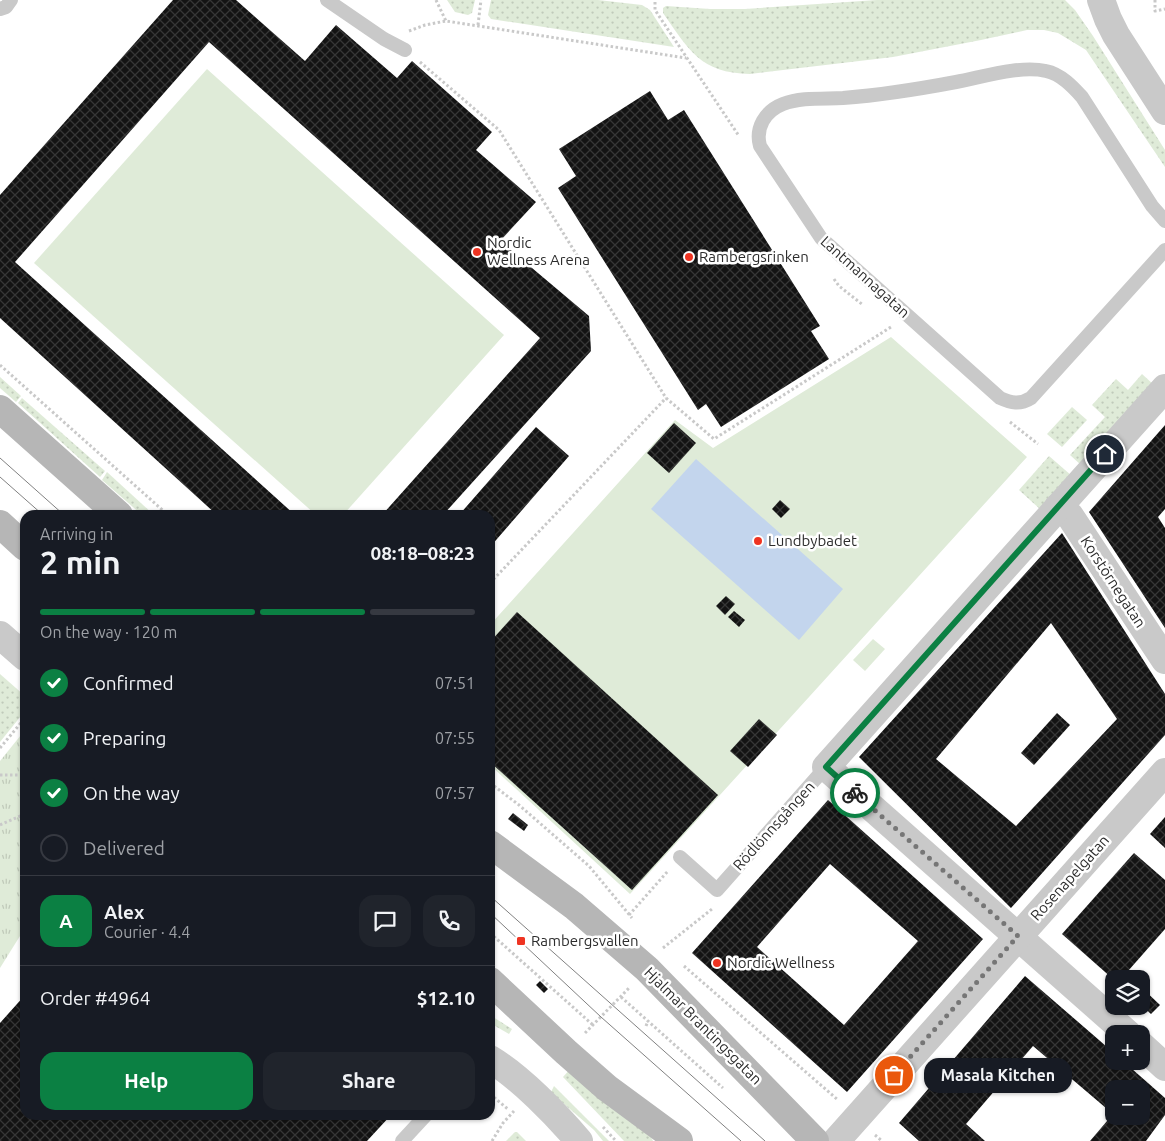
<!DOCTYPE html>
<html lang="en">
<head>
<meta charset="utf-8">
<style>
  :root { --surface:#171b24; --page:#20242c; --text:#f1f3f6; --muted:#9ea1a6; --line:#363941; --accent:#0b8043 }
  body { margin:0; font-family:Ubuntu,sans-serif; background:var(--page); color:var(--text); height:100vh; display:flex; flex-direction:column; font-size:19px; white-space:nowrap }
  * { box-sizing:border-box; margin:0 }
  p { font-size:16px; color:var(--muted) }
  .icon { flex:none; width:28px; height:28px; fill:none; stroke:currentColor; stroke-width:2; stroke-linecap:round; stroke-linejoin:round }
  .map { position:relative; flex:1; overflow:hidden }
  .side { position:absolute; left:20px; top:510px; width:475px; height:610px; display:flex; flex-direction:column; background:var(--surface); border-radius:15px; box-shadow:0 1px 4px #0004 }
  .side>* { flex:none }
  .tools { position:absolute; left:1105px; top:970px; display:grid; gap:10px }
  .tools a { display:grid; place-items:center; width:45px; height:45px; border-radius:10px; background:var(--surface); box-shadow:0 1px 4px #0004; font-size:25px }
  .pin { position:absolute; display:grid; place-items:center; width:42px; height:42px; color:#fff; margin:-21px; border:2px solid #fff; border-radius:50%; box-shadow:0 1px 5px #0007 }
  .courier { position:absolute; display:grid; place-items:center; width:50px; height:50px; margin:-25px; border:4px solid #0b8043; border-radius:50%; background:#fff; color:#222; box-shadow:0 1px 6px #0007 }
  .bubble { position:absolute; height:35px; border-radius:15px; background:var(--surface); box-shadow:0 1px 4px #0004; font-size:16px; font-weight:600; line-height:35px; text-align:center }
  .headline em { font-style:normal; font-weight:600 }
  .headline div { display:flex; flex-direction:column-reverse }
  .headline { display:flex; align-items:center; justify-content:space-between; height:85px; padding:0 20px }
  h1 { font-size:32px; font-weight:600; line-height:38px }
  .bar { display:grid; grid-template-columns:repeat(4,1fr); gap:8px 5px; align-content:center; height:60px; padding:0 20px }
  .bar i { height:6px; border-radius:4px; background:var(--line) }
  .bar .selected { background:var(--accent) }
  .bar p { grid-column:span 4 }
  .line { display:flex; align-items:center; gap:12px; padding:0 20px; border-top:1px solid var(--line) }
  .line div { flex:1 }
  .round { display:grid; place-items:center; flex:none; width:52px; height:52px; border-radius:15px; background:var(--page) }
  ol { padding:0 20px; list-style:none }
  li { display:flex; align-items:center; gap:15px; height:55px }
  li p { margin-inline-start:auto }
  li .icon { padding:5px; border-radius:50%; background:var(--accent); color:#fff; stroke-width:4 }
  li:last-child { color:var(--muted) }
  li i { width:28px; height:28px; border:2px solid var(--line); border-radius:50% }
  .button { display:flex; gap:10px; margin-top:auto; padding:10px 20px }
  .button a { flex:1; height:58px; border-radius:15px; background:var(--accent); color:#fff; font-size:20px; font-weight:600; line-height:58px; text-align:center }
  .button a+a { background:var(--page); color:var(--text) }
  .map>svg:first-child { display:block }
  .grass { fill:url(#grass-dots) }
  .park { fill:url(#park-tufts) }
  .garden { fill:#dfebd8 }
  .water { fill:#c3d5ed }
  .building { fill:url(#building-cross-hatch); fill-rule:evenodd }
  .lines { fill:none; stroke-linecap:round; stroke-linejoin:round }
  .path { stroke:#c9c9c9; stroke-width:3; stroke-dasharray:2.5 2.5; stroke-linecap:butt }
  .service { stroke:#c9c9c9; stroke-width:14 }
  .minor { stroke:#c9c9c9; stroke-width:28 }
  .secondary { stroke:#b6b6b6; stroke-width:28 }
  .tram { stroke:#818181; stroke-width:1 }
  .done { stroke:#767676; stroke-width:5; stroke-dasharray:0 9 }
  .route { stroke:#0b8043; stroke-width:6 }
  .poi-dot { fill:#ef3422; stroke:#fff; stroke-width:2 }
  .labels { text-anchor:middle; stroke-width:5; stroke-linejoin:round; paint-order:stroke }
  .poi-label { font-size:15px; fill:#2c2c2c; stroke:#fff; text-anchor:start }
  .street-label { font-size:15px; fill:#2c2c2c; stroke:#fff }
</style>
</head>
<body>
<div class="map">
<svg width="1165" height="1141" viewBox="0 0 1165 1141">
  <defs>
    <pattern id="grass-dots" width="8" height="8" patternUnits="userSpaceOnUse" patternTransform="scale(1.25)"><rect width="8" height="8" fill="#dfebd8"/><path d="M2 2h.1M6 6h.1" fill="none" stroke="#c0caba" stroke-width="1.8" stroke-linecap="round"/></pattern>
    <pattern id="park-tufts" width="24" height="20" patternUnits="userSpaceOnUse" patternTransform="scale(1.25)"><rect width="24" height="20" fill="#dfebd8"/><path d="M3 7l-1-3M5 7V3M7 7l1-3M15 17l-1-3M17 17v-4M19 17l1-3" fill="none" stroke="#c0caba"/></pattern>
    <pattern id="building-cross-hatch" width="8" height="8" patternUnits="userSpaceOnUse" patternTransform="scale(1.25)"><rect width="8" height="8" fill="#131313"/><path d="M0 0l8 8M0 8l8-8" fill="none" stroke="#363636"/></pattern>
  </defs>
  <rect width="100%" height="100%" fill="#fff"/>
  <!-- grass -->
  <g class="grass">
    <polygon points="447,0 475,0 472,13 468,15 455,12"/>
    <polygon points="491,0 598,0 642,5 650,10 674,47 491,19 488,15"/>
    <path d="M 877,0 L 1065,0 L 1075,10 L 1093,36 L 1165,150 L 1165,167 L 1086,50 L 1058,33 L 1044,30 L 1027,30 L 981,40 L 893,57 L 750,74 C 700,73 689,50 663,13 L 663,8 L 666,6 L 710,9 L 745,9 Z"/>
    <polygon points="1142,374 1154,385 1081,465 1070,455 1105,417 1092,405 1116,379 1128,390"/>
    <polygon points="0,377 21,396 16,402 0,388"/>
    <polygon points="22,398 105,471 100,477 18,403"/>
    <polygon points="1072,407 1087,420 1062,447 1047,434"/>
    <polygon points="1049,456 1072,476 1041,510 1019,490"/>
    <polygon points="107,472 154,515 142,515 102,480"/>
    <polygon points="0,674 25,696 25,711 0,742"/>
    <polygon points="490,1015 512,1029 509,1034 490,1023"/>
    <polygon points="571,1068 651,1137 653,1141 624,1141 563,1077"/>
    <polygon points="554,1086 609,1141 603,1141 594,1130 556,1097 551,1092"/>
    <polygon points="515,1132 517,1132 526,1141 506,1141"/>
  </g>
  <!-- park -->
  <polygon class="park" points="25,730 25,928 0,968 0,761"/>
  <!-- garden -->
  <g class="garden">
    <polygon points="207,69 504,335 343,515 316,515 34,263"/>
    <polygon points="891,337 1027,457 630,894 490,765 490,625 675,420 713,448"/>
    <polygon points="873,639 885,649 865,671 853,660"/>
  </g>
  <!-- water -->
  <polygon class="water" points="696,459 843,589 799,640 651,509"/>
  <!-- building -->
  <g class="building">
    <polygon points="173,0 236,0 305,61 336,25 397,78 412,61 492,132 476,150 536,202 500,241 589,316 591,351 443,515 382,515 540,338 209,42 15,262 295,515 217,515 0,318 0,195"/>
    <polygon points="650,91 668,120 684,110 820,326 811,331 829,359 721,427 706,404 698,410 558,188 576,176 559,149"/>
    <polygon points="674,423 696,443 669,473 647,453"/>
    <polygon points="1165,425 1165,509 1158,517 1165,528 1165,628 1089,512"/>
    <polygon points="536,427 569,456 490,547 490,515 459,515"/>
    <polygon points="780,500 790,509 781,518 772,509"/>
    <path d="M 1062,533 L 1165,694 L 1165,735 L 1011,908 L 859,757 ZM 1051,623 L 1117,719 L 1016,826 L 936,759 Z"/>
    <polygon points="726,596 735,604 725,615 716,606"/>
    <polygon points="734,611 745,620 739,627 728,617"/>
    <polygon points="517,612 718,795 632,890 490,762 490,642"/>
    <polygon points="1057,713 1070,725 1034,765 1021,753"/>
    <polygon points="759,719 777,735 748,767 730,751"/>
    <path d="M 828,800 L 983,939 L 847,1092 L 692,953 ZM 830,864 L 918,941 L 844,1025 L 757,947 Z"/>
    <polygon points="513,813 528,825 524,831 508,819"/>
    <polygon points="1165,817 1165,848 1150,834"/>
    <polygon points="1134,853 1165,880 1165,929 1121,979 1113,979 1062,934"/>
    <path d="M 1025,976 L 1114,1053 L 1114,1061 L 1123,1061 L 1165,1098 L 1165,1115 L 1146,1141 L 1090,1141 L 1113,1114 L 1033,1046 L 966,1124 L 985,1141 L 919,1141 L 899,1123 ZM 1114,1089 L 1141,1089 L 1141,1116 L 1114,1116 Z"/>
    <polygon points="540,981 548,989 544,993 536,985"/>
    <polygon points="1141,987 1160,1005 1151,1014 1141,1005"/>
    <polygon points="25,995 25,1115 391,1115 367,1141 0,1141 0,1023"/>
  </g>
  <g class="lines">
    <!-- path -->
    <g class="path">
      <polyline points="436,0 446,21"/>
      <polyline points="1155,0 1155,11 1165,9"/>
      <polyline points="655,2 655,10 739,136"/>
      <polyline points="478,25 481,0"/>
      <polyline points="409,31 425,25 446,21 686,58"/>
      <polyline points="420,62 499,130 666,398 714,439 891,327"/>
      <polyline points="834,279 839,286 863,305"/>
      <polyline points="0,365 168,515"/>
      <polyline points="1010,422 1038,444"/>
      <polyline points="490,583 666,398"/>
      <polyline points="0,748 25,718"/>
      <polyline points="0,775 25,775"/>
      <polyline points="490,783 519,805 589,866 632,918"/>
      <polyline points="0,825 25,814"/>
      <polyline points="629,915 668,871"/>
      <polyline points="490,933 593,1025"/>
      <polyline points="663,948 712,909"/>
      <polyline points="684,966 838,1100"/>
      <polyline points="621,997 723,1088"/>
      <polyline points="646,1026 648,1021"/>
      <polyline points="585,1033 630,987"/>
      <polyline points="490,1094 509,1110"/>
      <polyline points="603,1127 616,1141"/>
      <polyline points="875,1135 882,1141"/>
      <polyline points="492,1141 503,1123 514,1111"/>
    </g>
    <!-- service -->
    <g class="service">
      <polyline points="327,0 384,39 405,50"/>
      <polyline points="0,9 6,7 11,0"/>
      <path d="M 1165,221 L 1152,206 L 1082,97 C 1073,87 1061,74 1046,71 C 1020,65 983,77 956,82 C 919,89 881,95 843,98 C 824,99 801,97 783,104 C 765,111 755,128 760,146 L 821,238 L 1000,398 C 1011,403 1020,405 1031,398 L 1165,250"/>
      <polyline points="680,857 717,890 826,767"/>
      <polyline points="402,1141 426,1115"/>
    </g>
    <!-- minor -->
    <g class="minor">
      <polyline points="1101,0 1108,19 1116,35 1165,111"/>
      <polyline points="1058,507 1070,516 1165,660"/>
      <polyline points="0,635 25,657"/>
      <polyline points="1128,1034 826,767 1165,388"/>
      <polyline points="1141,1045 1165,1067"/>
      <path d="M 490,1059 C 520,1077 556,1114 579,1141"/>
      <polyline points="836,1141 1165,772"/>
    </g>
    <!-- secondary -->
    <g class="secondary">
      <polyline points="0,409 119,515"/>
      <polyline points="0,524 25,547"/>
      <polyline points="490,844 574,906 647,969 815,1141"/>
      <polyline points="490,981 566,1052 607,1088 679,1141"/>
    </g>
    <!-- tram -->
    <g class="tram">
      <polyline points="0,458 64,515"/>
      <polyline points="0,477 43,515"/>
      <polyline points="490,896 765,1141"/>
      <polyline points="490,913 601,1017 741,1141"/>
    </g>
  </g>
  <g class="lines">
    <!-- done -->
    <polyline class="done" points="855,793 1018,936 894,1075"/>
    <!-- route -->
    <polyline class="route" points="855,793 826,767 1105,454"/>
  </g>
  <!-- markers -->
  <g class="poi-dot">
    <circle cx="477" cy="252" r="5"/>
    <circle cx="689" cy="257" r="5"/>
    <circle cx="758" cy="541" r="5"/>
    <rect x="516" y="936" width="10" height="10" rx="2.5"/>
    <circle cx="717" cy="963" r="5"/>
  </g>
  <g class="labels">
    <!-- poi labels -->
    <g class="poi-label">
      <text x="487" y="248">Nordic<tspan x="487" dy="17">Wellness Arena</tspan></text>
      <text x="699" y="262">Rambergsrinken</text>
      <text x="768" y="546">Lundbybadet</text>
      <text x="531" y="946">Rambergsvallen</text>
      <text x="727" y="968">Nordic Wellness</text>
    </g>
    <!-- street labels -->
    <g class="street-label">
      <text transform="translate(865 277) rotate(42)" y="5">Lantmannagatan</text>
      <text transform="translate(1113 582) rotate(57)" y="5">Korstörnegatan</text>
      <text transform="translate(774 826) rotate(-48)" y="5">Rödlönnsgången</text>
      <text transform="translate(1070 878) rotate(-48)" y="5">Rosenapelgatan</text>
      <text transform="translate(703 1026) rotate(45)" y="5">Hjalmar Brantingsgatan</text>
    </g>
  </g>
</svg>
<div class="tools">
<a><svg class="icon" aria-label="layers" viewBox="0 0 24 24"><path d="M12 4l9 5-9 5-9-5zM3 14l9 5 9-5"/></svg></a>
<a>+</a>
<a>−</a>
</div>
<div class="pin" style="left:894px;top:1075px;background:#ea580c"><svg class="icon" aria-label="bag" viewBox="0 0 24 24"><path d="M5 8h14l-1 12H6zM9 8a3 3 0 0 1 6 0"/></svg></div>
<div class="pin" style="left:1105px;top:454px;background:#1f2937"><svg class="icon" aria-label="home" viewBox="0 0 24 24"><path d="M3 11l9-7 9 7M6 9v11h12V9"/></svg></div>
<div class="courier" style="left:855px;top:793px"><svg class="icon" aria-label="bike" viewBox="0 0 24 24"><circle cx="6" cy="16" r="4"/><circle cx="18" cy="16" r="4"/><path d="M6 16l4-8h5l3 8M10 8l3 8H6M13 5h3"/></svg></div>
<div class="bubble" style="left:924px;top:1058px;width:148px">Masala Kitchen</div>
<section class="side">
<div class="headline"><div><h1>2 min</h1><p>Arriving in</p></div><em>08:18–08:23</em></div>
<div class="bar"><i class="selected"></i><i class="selected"></i><i class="selected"></i><i></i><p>On the way · 120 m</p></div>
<ol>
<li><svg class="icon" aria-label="check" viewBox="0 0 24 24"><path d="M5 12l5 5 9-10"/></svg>Confirmed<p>07:51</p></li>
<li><svg class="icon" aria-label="check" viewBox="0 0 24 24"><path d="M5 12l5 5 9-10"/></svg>Preparing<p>07:55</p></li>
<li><svg class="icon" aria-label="check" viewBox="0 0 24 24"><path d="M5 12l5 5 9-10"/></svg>On the way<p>07:57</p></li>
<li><i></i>Delivered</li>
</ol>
<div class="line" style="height:90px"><b class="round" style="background:var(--accent);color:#fff">A</b><div><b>Alex</b><p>Courier · 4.4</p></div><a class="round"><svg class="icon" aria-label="chat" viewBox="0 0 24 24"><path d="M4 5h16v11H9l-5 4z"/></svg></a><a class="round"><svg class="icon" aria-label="phone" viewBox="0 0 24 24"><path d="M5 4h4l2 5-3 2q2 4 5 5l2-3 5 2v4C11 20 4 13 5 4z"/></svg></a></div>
<div class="line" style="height:65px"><div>Order #4964</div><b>$12.10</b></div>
<div class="button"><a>Help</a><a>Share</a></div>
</section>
</div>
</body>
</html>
